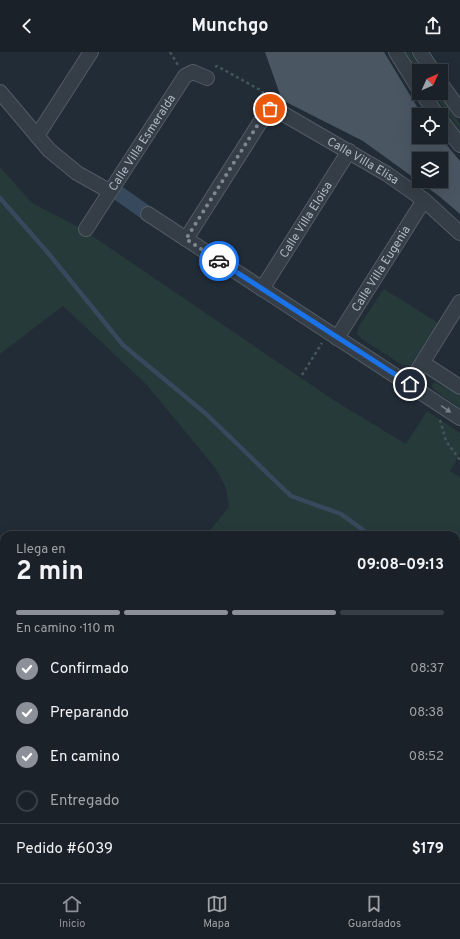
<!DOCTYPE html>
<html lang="es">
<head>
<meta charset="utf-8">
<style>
  :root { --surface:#1a2128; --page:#232930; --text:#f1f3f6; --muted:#9fa3a8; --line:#383e45; --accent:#8c9099 }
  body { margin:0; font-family:Overpass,sans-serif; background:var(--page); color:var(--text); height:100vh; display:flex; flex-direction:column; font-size:15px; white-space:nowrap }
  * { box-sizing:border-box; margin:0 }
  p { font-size:13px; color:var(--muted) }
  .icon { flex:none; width:22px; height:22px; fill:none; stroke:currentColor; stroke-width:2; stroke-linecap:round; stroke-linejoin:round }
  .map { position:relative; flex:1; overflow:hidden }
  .sheet { position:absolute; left:0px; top:479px; width:460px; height:352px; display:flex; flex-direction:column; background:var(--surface); border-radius:12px 12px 0 0; box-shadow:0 4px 16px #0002,0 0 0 1px var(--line) }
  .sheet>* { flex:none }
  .needle { width:26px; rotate:45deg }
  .tools { position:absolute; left:412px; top:12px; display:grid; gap:8px }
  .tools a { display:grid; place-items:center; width:36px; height:36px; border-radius:0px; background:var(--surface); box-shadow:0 4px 16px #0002,0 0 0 1px var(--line); font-size:20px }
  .pin { position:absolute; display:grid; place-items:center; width:34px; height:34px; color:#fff; margin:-17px; border:2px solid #fff; border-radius:50%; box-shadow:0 1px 4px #0007 }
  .courier { position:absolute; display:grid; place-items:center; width:40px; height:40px; margin:-20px; border:3px solid #1a73e8; border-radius:50%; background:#fff; color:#222; box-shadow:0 1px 5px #0007 }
  .overview em { font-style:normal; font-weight:700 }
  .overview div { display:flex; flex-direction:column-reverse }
  .overview { display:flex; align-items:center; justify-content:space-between; height:68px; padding:0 16px }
  h1 { font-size:26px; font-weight:700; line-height:30px }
  .bar { display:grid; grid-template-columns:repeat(4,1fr); gap:6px 4px; align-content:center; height:48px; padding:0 16px }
  .bar i { height:5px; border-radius:3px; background:var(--line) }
  .bar .current { background:var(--accent) }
  .bar p { grid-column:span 4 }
  .line { display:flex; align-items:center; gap:10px; padding:0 16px; border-top:1px solid var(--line) }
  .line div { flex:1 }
  ol { padding:0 16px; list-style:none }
  li { display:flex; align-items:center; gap:12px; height:44px }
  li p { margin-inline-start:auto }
  li .icon { padding:4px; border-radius:50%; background:var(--accent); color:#fff; stroke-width:4 }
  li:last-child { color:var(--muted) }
  li i { width:22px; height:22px; border:2px solid var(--line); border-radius:50% }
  header { display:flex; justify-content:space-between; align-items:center; height:52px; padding:0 16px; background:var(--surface); font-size:18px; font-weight:700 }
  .tab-bar { display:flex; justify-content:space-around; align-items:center; height:56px; border-top:1px solid var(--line); background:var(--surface); font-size:11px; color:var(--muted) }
  .tab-bar a { display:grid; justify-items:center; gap:2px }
  .tab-bar .current { color:var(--accent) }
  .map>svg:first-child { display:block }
  .green { fill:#263a39 }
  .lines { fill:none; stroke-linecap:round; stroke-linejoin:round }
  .stream { stroke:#36495d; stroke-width:4.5 }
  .canal { stroke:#36495d; stroke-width:15 }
  .building { fill:#4a5662; fill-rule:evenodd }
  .street-casing { stroke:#525b65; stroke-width:16 }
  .path { stroke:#435657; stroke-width:2.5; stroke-dasharray:3 3; stroke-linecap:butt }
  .street { stroke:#353e47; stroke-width:14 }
  .oneway { fill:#78818b }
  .done { stroke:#7e8792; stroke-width:4; stroke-dasharray:0 7.2 }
  .route { stroke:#1a73e8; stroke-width:5 }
  .labels { text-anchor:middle; stroke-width:3.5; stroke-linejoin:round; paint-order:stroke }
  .street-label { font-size:12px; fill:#afb8c3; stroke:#1a232b }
</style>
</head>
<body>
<header><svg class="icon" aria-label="back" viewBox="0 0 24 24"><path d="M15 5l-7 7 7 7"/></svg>Munchgo<svg class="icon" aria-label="share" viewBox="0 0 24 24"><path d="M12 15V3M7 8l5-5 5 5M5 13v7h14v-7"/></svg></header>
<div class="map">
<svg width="460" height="831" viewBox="0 0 460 831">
  <rect width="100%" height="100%" fill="#222c36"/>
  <!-- green -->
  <g class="green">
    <polygon points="406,0 410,0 422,19 419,19 419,22"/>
    <polygon points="433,41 438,41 460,72 460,78"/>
    <polygon points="0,115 32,151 82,177 335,349 406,392 427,359 460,381 460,402 450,419 460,425 460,591 456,595 456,483 206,483 229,455 226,436 216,417 146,332 63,254 0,302"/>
    <polygon points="384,237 438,271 410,314 402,313 362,287 357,282 359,274"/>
    <polygon points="435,330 460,344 460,356 433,337 432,333"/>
    <polygon points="174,827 244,827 239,831 171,831"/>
  </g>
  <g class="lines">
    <!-- stream -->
    <g class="stream">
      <polyline points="0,146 49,202 123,293 205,361 291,444 341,462 370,483"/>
      <polyline points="456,529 460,530"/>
    </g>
    <!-- canal -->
    <polyline class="canal" points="111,136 148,162"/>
  </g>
  <!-- building -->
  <path class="building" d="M 265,0 L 384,0 L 419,58 L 419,85 L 440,85 L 460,109 L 460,162 L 439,144 L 363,89 L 282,48 ZM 419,107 L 441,107 L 441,129 L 419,129 Z"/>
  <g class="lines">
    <defs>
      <g id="street">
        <polyline points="396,0 419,37"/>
        <polyline points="420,0 433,19"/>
        <polyline points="441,32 460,58"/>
        <polyline points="0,40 49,98 77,121 109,139"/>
        <polyline points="422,41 437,63"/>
        <polyline points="441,68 460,93"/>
        <polyline points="37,84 91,0"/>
        <polyline points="148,162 460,366"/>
        <path id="s1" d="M 86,177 L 185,24 L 193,20 L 207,26"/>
        <path id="s2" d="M 186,187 L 266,61 L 270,57 L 275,57 L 387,122 L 424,148 L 460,181"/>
        <path id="s3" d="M 262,237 L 349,99"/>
        <path id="s4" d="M 337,286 L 424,148"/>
        <polyline points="423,311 460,335"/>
        <polyline points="409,332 460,250"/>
      </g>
    </defs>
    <!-- street casing -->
    <use href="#street" class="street-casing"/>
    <!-- path -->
    <g class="path">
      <polyline points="170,0 178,13"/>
      <polyline points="215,15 217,14 262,39 265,46"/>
      <polyline points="302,323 322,291"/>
      <polyline points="440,368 446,389 460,408"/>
    </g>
    <!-- street -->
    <use href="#street" class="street"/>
  </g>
  <!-- one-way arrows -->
  <defs><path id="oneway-solid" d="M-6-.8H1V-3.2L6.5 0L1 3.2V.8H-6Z"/></defs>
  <use class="oneway" href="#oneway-solid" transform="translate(446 357) rotate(34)"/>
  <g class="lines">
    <!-- done -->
    <polyline class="done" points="219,209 186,187 262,66 270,57"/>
    <!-- route -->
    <polyline class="route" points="219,209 410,332"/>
  </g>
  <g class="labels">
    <!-- street labels -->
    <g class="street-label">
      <text dy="4" stroke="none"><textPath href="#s1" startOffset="103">Calle Villa Esmeralda</textPath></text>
      <text dy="4" stroke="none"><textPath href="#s2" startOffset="262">Calle Villa Elisa</textPath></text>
      <text dy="4" stroke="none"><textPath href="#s3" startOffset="82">Calle Villa Eloisa</textPath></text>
      <text dy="4" stroke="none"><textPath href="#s4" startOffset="82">Calle Villa Eugenia</textPath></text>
    </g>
  </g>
</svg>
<div class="tools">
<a><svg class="needle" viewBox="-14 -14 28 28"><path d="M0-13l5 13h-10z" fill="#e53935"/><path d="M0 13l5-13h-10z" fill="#9fa3a8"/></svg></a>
<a><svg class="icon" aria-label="locate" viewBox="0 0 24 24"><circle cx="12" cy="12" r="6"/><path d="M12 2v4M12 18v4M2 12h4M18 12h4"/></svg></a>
<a><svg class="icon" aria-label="layers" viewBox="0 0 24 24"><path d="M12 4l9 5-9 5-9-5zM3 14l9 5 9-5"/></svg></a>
</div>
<div class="pin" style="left:270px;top:57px;background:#ea580c"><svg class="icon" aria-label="bag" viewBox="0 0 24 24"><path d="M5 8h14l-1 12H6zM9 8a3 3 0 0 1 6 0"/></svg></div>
<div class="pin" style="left:410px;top:332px;background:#1f2937"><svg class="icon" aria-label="home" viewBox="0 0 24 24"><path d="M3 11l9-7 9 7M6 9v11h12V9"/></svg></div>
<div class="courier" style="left:219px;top:209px"><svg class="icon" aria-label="car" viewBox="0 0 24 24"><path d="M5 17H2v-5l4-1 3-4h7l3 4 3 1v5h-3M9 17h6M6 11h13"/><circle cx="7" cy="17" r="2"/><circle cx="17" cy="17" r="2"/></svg></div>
<section class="sheet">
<div class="overview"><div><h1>2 min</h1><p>Llega en</p></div><em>09:08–09:13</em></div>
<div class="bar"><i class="current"></i><i class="current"></i><i class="current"></i><i></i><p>En camino · 110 m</p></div>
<ol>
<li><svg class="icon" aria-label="check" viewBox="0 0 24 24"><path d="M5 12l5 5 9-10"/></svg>Confirmado<p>08:37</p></li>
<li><svg class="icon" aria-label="check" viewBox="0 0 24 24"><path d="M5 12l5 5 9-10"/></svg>Preparando<p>08:38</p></li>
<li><svg class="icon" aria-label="check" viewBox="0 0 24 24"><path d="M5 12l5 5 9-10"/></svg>En camino<p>08:52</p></li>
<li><i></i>Entregado</li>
</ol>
<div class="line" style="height:52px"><div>Pedido #6039</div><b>$179</b></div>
</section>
</div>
<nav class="tab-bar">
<a class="current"><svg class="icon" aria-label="home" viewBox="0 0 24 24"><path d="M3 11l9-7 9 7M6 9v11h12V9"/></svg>Inicio</a>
<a><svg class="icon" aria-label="map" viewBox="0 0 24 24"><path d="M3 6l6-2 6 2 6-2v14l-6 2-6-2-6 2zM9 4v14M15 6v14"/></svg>Mapa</a>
<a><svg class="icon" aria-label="saved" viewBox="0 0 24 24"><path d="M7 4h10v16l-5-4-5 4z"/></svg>Guardados</a>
</nav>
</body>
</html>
